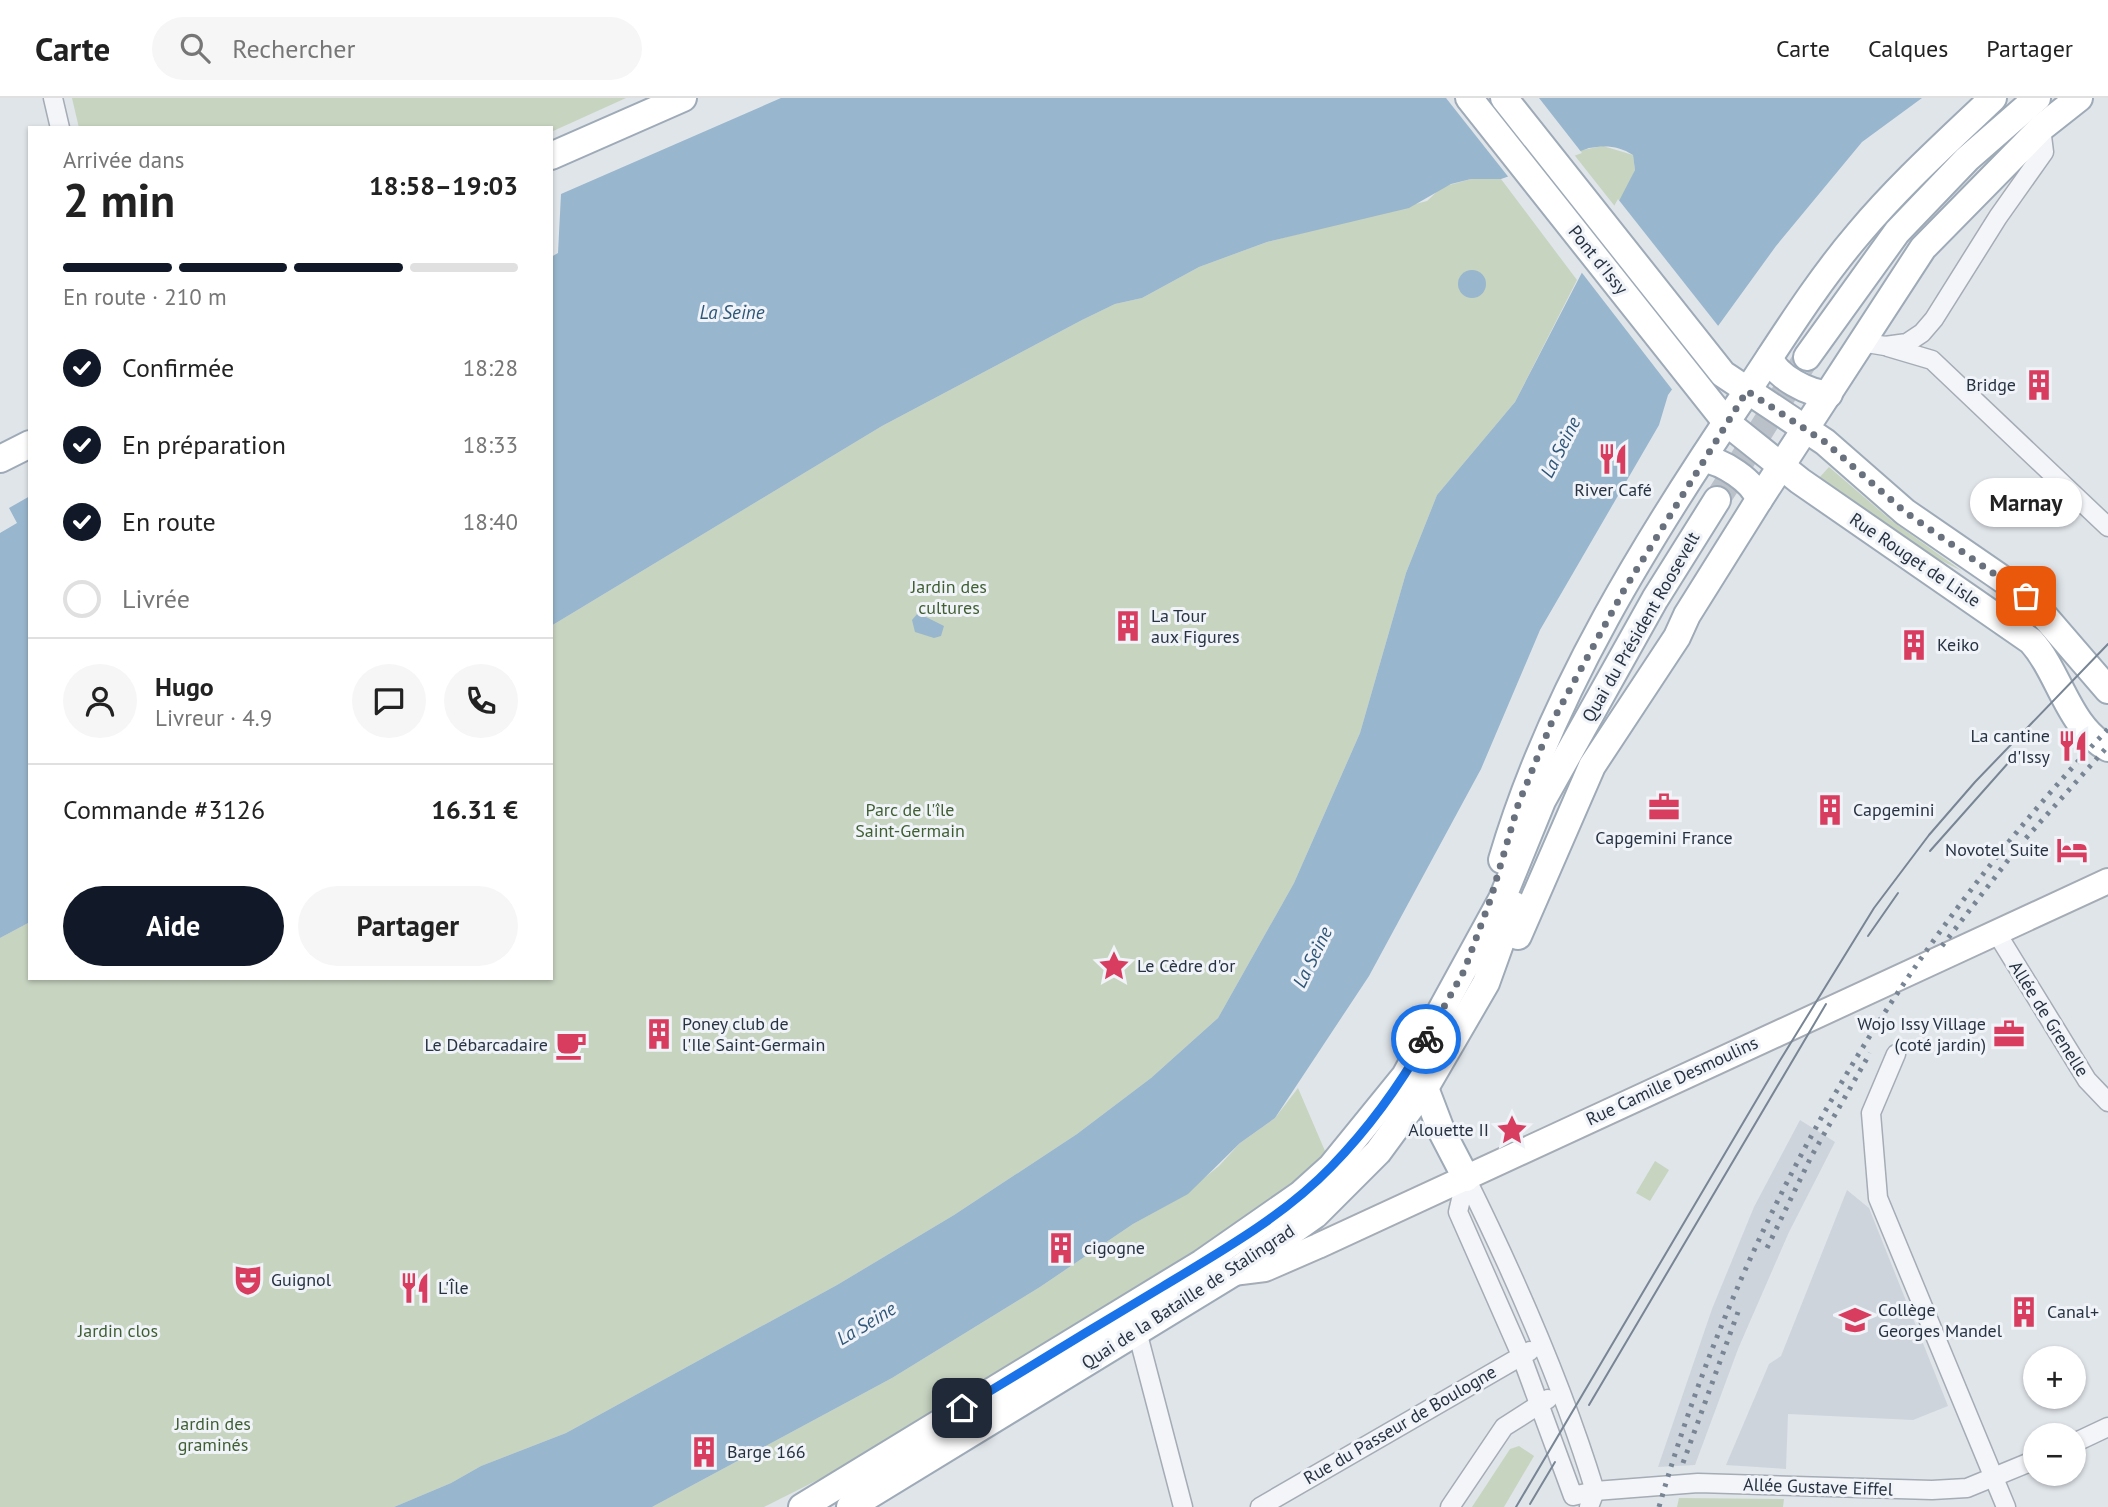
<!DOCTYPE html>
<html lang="fr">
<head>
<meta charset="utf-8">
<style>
  :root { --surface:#fff; --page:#f6f6f6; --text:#222; --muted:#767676; --line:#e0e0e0; --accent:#111827 }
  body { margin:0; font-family:"PT Sans",sans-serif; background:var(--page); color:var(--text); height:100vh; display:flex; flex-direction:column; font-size:26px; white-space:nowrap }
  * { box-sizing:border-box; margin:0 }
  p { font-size:23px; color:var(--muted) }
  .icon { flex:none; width:38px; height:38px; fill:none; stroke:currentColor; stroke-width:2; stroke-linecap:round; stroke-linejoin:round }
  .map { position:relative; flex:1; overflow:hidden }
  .side { position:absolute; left:28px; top:28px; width:525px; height:854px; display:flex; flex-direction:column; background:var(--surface); border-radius:0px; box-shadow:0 2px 5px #0004 }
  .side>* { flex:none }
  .tools { position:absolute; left:2023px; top:1248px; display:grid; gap:14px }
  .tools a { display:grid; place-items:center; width:63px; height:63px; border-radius:50%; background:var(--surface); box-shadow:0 2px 5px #0004; font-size:35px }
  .pin { position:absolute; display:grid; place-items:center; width:60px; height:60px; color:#fff; margin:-30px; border-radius:14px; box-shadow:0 4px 10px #0006 }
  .courier { position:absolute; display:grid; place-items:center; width:70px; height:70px; margin:-35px; border:5px solid #1a73e8; border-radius:50%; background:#fff; color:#222; box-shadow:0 2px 9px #0007 }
  .bubble { position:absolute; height:49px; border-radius:24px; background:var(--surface); box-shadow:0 2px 5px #0004; font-size:23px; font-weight:600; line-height:49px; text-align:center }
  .summary em { font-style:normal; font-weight:600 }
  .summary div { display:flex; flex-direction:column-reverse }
  .summary { display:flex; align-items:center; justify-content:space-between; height:119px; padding:0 35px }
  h1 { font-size:46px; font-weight:600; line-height:52px }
  .bar { display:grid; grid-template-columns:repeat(4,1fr); gap:10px 7px; align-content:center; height:84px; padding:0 35px }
  .bar i { height:9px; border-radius:5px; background:var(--line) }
  .bar .active { background:var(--accent) }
  .bar p { grid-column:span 4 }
  .line { display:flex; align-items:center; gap:18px; padding:0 35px; border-top:2px solid var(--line) }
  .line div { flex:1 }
  .round { display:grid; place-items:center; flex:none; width:74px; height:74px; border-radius:37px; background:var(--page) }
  ol { padding:0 35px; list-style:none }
  li { display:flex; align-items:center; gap:21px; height:77px }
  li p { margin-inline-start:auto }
  li .icon { padding:7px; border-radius:50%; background:var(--accent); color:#fff; stroke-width:4 }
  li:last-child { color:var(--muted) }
  li i { width:38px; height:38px; border:4px solid var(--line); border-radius:50% }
  .cta { display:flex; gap:14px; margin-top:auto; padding:14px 35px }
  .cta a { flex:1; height:80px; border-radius:42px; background:var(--accent); color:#fff; font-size:28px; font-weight:600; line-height:80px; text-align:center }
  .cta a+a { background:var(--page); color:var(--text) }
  header { display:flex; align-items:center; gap:42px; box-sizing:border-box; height:98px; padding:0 35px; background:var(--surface); border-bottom:2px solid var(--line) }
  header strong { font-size:33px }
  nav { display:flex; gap:38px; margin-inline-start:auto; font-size:24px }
  .search { width:490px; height:63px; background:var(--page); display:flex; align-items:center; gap:18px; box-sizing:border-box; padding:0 24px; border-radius:38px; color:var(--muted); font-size:26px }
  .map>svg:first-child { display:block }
  .built { fill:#ced4dc }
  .green { fill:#c7d4c0 }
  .water { fill:#98b6cd }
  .pier { fill:#e0e5ea }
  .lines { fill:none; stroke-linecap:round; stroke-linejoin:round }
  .primary-tunnel { stroke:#bbc1c9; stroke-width:26; stroke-dasharray:26 13; stroke-linecap:butt }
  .street-casing { stroke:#a5acb5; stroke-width:21 }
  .secondary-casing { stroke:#a5acb5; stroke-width:28 }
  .primary-casing { stroke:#9eaab7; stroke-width:30 }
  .street { stroke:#f3f5f8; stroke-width:18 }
  .secondary { stroke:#fff; stroke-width:24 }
  .primary { stroke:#fff; stroke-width:26 }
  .tram { stroke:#788595; stroke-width:2 }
  .rail { stroke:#788595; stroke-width:5; stroke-dasharray:3.5 7; stroke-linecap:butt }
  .done { stroke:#68717d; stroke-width:7; stroke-dasharray:0 12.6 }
  .route { stroke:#1a73e8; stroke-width:9 }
  .labels { text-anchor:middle; stroke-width:6; stroke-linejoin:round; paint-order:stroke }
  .street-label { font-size:18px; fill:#273343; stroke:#f0f3f7 }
  .poi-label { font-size:18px; fill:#273343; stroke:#f0f3f7; text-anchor:start }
  .park-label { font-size:18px; fill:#3f5f33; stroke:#f0f3f7 }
  .water-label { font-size:19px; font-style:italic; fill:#2e567a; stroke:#f0f3f7 }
</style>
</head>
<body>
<header>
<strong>Carte</strong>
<div class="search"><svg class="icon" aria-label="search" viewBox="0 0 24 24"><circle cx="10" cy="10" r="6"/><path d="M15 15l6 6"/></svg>Rechercher</div>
<nav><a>Carte</a><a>Calques</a><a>Partager</a></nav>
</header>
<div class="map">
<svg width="2108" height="1409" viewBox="0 0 2108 1409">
  <rect width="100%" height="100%" fill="#e0e5ea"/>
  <!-- built -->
  <g class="built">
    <polygon points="1800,1022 1835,1044 1789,1134 1738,1251 1695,1367 1658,1369 1712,1211 1754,1109"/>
    <polygon points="1847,1092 1869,1110 1948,1308 1913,1322 1788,1316 1786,1371 1726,1367 1769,1266 1781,1258"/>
  </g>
  <!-- green -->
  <g class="green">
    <polygon points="72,0 626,0 551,34 551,30 79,30"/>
    <polygon points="1603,48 1633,57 1635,72 1617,111 1572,54"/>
    <polygon points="1471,81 1501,81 1577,182 1515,304 1437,397 1406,475 1360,635 1294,785 1218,920 1151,980 1077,1036 954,1117 837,1187 566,1335 481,1368 451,1385 394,1409 0,1409 0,840 30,824 30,880 551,880 551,528 882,328 1082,222 1115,206 1142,200 1199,169 1267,144 1427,103 1442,89"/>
    <polygon points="1829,369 1892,423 1962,473 1920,452 1826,387 1819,380"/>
    <polygon points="1298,990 1331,1067 921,1330 764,1409 652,1409 892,1280 1040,1189 1133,1126 1178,1101 1219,1068 1240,1045 1275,1020"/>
    <polygon points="1655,1063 1669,1072 1650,1103 1636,1095"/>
    <polygon points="1519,1348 1534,1358 1504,1409 1472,1409 1510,1351"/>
    <polygon points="1679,1400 1784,1401 1783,1409 1677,1409"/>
  </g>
  <!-- water -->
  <g class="water">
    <path d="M 781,0 L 1922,0 L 1862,44 L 1776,148 L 1668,297 L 1659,327 L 1540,532 L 1481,671 L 1369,878 L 1275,1020 L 1240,1045 L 1188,1096 L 1133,1126 L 1040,1189 L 892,1280 L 652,1409 L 394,1409 L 451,1385 L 481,1368 L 566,1335 L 837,1187 L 954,1117 L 1077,1036 L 1151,980 L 1218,920 L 1294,785 L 1360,635 L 1406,475 L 1437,397 L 1515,304 L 1635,72 L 1633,57 C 1619,48 1606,47 1589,50 L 1501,81 L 1471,81 L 1451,86 L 1409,110 L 1267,144 L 1199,169 L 1142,200 L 1115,206 L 1082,222 L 882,328 L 551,528 L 551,159 L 558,155 L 561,96 Z"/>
    <circle cx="1472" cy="186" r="14"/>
    <polygon points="30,398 30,824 0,840 0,435 17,425 9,410"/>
    <polygon points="918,515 944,528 941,538 934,540 915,534 912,522"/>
  </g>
  <!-- pier -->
  <g class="pier">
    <polygon points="1446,0 1539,0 1582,55 1510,81"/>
    <polygon points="1618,101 1719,229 1674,294 1579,171"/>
  </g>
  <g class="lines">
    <!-- primary-tunnel -->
    <polyline class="primary-tunnel" points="1717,402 1807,259"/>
    <defs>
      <g id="street">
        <polyline points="53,0 60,30"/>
        <polyline points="1861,244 1885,248 1907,245 1922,235 1934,221 1998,119 2044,54 2041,30"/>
        <polyline points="1888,249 1932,262 2108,429"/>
        <polyline points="1996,834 2087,982 2108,1004"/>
        <polyline points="1896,956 1871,1015 1878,1100 2006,1409"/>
        <polyline points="1466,1080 1458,1114 1521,1257 1573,1398 1595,1393 1698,1385 1932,1392 1967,1390 2035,1362"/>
        <path d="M 1466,1080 C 1516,1181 1562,1285 1595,1393 L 1589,1409"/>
        <polyline points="1137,1233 1183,1409"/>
        <polyline points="2074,1345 2108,1329"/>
        <polyline points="1260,1409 1530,1253"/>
        <polyline points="1450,1409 1504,1329 1548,1301"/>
      </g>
      <polyline id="secondary" points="1233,1175 1265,1171 1318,1148 2108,783"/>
      <g id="primary">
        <path d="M 1469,0 L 1726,324 L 1800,383 L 2031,543 C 2060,575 2068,629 2108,650"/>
        <polyline points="1504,0 1723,276 1825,344 1905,414 2027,498 2108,592"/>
        <polyline points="551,58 683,0"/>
        <path d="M 1770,259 C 1774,278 1811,297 1829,296"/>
        <polyline points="1807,259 1897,134 1967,61 2037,0"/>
        <polyline points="0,361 30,346"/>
        <path d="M 1703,361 C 1722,363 1754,383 1759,402"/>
        <path d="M 1502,762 C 1551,595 1649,438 1746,295 C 1782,241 1817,184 1859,135 C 1900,86 1947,44 1993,0"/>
        <polyline points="1518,838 1592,668 1677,539 1687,517 1759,402 1923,150 2041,30 2079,0"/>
        <polyline points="1425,990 1441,1032 1466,1080"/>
        <polyline points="802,1409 1202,1165 1301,1096 1331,1069 1405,978 1502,801 1542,703 1655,501 1717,402"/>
        <polyline points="850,1409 1233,1175 1315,1117 1378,1054 1425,990 1486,885 1514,807"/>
      </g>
    </defs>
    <!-- street casing -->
    <use href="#street" class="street-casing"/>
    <!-- secondary casing -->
    <use href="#secondary" class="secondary-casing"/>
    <!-- primary casing -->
    <use href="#primary" class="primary-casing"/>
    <!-- street -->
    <use href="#street" class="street"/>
    <!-- secondary -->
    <use href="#secondary" class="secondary"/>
    <!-- primary -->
    <use href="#primary" class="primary"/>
    <!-- tram -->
    <g class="tram">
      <polyline points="1930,753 2009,664"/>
      <polyline points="1868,838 1898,795"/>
      <polyline points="1589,1307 1826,906"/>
      <polyline points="1530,1406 1555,1364"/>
      <polyline points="1516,1409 1779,964 1874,810 1929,737 1975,684 2108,546"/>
    </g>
    <!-- rail -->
    <g class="rail">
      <polyline points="1942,848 2019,748 2108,648"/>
      <polyline points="1767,1150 1811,1059 1870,955"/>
      <polyline points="1683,1365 1738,1214"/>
      <path d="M 1659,1409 C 1742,1118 1900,850 2108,631"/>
    </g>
  </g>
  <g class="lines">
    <!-- done -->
    <polyline class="done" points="1426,941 1464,873 1491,800 1518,707 1551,626 1624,492 1747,293 1825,344 1905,414 2026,498"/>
    <!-- route -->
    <path class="route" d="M 962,1310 C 1029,1269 1095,1229 1162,1189 C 1220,1154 1284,1118 1331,1069 C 1368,1031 1400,987 1426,941"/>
  </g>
  <!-- icons -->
  <defs>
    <symbol id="building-bare" viewBox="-9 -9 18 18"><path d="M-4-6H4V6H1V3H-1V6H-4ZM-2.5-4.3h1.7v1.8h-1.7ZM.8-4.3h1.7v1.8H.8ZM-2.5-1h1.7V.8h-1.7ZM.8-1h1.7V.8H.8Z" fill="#d83c5f" stroke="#f0f3f7" stroke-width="2.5" paint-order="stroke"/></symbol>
    <symbol id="restaurant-bare" viewBox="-9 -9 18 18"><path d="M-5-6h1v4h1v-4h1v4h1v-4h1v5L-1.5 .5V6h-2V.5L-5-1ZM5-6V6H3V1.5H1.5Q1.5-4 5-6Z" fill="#d83c5f" stroke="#f0f3f7" stroke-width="2.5" paint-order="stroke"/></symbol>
    <symbol id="office-bare" viewBox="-9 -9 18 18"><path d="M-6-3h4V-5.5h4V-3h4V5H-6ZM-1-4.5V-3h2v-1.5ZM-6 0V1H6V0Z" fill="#d83c5f" stroke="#f0f3f7" stroke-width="2.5" paint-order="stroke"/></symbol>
    <symbol id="hotel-bare" viewBox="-9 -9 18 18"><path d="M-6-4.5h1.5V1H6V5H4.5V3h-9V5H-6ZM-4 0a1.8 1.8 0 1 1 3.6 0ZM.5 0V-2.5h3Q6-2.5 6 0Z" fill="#d83c5f" stroke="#f0f3f7" stroke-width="2.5" paint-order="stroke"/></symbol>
    <symbol id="sight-bare" viewBox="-9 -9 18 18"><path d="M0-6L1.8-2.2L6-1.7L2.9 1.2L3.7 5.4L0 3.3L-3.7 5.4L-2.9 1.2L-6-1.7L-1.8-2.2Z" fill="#d83c5f" stroke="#f0f3f7" stroke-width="2.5" paint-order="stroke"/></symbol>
    <symbol id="cafe-bare" viewBox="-9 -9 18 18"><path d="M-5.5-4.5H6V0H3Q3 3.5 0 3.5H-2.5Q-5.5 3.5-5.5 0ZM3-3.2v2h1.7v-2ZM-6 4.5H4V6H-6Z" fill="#d83c5f" stroke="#f0f3f7" stroke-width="2.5" paint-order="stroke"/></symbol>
    <symbol id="theatre-bare" viewBox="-9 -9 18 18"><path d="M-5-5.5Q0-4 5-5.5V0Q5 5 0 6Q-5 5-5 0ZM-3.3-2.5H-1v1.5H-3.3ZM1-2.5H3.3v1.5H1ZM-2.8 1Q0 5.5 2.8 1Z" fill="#d83c5f" stroke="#f0f3f7" stroke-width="2.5" paint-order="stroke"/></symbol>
    <symbol id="school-bare" viewBox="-9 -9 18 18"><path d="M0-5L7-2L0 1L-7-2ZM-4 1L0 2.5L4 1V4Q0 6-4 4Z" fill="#d83c5f" stroke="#f0f3f7" stroke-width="2.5" paint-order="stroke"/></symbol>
  </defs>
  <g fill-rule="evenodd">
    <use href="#building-bare" x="2017" y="265" width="44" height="44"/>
    <use href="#restaurant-bare" x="1591" y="339" width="44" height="44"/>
    <use href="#building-bare" x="1106" y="506" width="44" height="44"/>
    <use href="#building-bare" x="1892" y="525" width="44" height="44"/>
    <use href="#restaurant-bare" x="2051" y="626" width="44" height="44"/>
    <use href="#office-bare" x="1642" y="687" width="44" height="44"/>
    <use href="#building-bare" x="1808" y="690" width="44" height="44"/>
    <use href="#hotel-bare" x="2050" y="730" width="44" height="44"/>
    <use href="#sight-bare" x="1092" y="846" width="44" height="44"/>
    <use href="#building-bare" x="637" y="914" width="44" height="44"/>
    <use href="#office-bare" x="1987" y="914" width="44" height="44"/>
    <use href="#cafe-bare" x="549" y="925" width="44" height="44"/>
    <use href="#sight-bare" x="1490" y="1010" width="44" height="44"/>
    <use href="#building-bare" x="1039" y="1128" width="44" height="44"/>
    <use href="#theatre-bare" x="226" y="1160" width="44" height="44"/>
    <use href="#restaurant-bare" x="393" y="1168" width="44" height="44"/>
    <use href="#building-bare" x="2002" y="1192" width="44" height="44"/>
    <use href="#school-bare" x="1833" y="1200" width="44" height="44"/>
    <use href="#building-bare" x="682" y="1332" width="44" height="44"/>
  </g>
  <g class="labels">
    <!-- street labels -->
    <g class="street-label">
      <text transform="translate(1598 162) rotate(51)" y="6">Pont d'Issy</text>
      <text transform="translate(1915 462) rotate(34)" y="6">Rue Rouget de Lisle</text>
      <text transform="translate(1641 529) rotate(-60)" y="6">Quai du Président Roosevelt</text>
      <text transform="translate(2049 921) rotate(58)" y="6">Allée de Grenelle</text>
      <text transform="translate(1672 983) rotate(-25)" y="6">Rue Camille Desmoulins</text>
      <text transform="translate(1188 1199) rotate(-33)" y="6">Quai de la Bataille de Stalingrad</text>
      <text transform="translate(1400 1327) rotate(-30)" y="6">Rue du Passeur de Boulogne</text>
      <text transform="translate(1818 1389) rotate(2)" y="6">Allée Gustave Eiffel</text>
    </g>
    <!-- poi labels -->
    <g class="poi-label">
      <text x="2016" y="293" text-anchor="end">Bridge</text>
      <text x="1613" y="398" text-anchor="middle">River Café</text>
      <text x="1151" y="524">La Tour<tspan x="1151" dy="21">aux Figures</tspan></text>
      <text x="1937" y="553">Keiko</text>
      <text x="2050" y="644" text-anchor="end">La cantine<tspan x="2050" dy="21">d'Issy</tspan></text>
      <text x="1853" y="718">Capgemini</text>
      <text x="1664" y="746" text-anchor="middle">Capgemini France</text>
      <text x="2049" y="758" text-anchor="end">Novotel Suite</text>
      <text x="1137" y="874">Le Cèdre d'or</text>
      <text x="682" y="932">Poney club de<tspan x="682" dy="21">l'Ile Saint-Germain</tspan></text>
      <text x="1986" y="932" text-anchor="end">Wojo Issy Village<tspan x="1986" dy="21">(coté jardin)</tspan></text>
      <text x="548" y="953" text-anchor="end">Le Débarcadaire</text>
      <text x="1489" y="1038" text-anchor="end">Alouette II</text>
      <text x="1084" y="1156">cigogne</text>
      <text x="271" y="1188">Guignol</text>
      <text x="438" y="1196">L'Île</text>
      <text x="1878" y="1218">Collège<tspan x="1878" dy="21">Georges Mandel</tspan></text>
      <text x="2047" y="1220">Canal+</text>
      <text x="727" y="1360">Barge 166</text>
    </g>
    <!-- park labels -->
    <g class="park-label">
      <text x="949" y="495">Jardin des<tspan x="949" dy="21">cultures</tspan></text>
      <text x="910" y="718">Parc de l'île<tspan x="910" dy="21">Saint-Germain</tspan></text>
      <text x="118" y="1239">Jardin clos</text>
      <text x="213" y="1332">Jardin des<tspan x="213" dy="21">graminés</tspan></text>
    </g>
    <!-- water labels -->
    <g class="water-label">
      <text x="732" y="221">La Seine</text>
      <text transform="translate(1560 349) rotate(-63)" y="7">La Seine</text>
      <text transform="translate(1312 859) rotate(-64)" y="7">La Seine</text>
      <text transform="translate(866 1225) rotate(-31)" y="7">La Seine</text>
    </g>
  </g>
</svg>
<div class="tools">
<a>+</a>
<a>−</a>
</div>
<div class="pin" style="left:2026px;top:498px;background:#ea580c"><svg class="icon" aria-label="bag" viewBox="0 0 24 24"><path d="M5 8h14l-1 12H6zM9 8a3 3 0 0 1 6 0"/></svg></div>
<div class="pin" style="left:962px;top:1310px;background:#1f2937"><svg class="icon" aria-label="home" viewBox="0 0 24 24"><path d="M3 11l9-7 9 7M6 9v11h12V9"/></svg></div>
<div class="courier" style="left:1426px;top:941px"><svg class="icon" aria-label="bike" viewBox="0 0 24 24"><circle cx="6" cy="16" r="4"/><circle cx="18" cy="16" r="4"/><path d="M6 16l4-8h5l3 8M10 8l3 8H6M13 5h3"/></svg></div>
<div class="bubble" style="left:1970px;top:380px;width:112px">Marnay</div>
<section class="side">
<div class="summary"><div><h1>2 min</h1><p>Arrivée dans</p></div><em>18:58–19:03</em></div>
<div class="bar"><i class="active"></i><i class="active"></i><i class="active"></i><i></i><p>En route · 210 m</p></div>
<ol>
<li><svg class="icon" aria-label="check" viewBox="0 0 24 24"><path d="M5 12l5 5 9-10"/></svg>Confirmée<p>18:28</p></li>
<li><svg class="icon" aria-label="check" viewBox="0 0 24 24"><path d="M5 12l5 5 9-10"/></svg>En préparation<p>18:33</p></li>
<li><svg class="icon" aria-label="check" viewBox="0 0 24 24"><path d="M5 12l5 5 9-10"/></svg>En route<p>18:40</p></li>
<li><i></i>Livrée</li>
</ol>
<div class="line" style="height:126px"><a class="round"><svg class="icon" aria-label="person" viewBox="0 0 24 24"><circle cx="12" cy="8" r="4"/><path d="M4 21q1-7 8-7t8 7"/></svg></a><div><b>Hugo</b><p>Livreur · 4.9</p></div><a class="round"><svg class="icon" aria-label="chat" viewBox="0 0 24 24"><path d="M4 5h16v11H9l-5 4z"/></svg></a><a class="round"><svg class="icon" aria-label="phone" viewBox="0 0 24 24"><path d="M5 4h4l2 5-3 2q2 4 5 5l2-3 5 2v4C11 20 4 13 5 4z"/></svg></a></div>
<div class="line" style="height:91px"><div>Commande #3126</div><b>16.31 €</b></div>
<div class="cta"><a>Aide</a><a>Partager</a></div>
</section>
</div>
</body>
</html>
